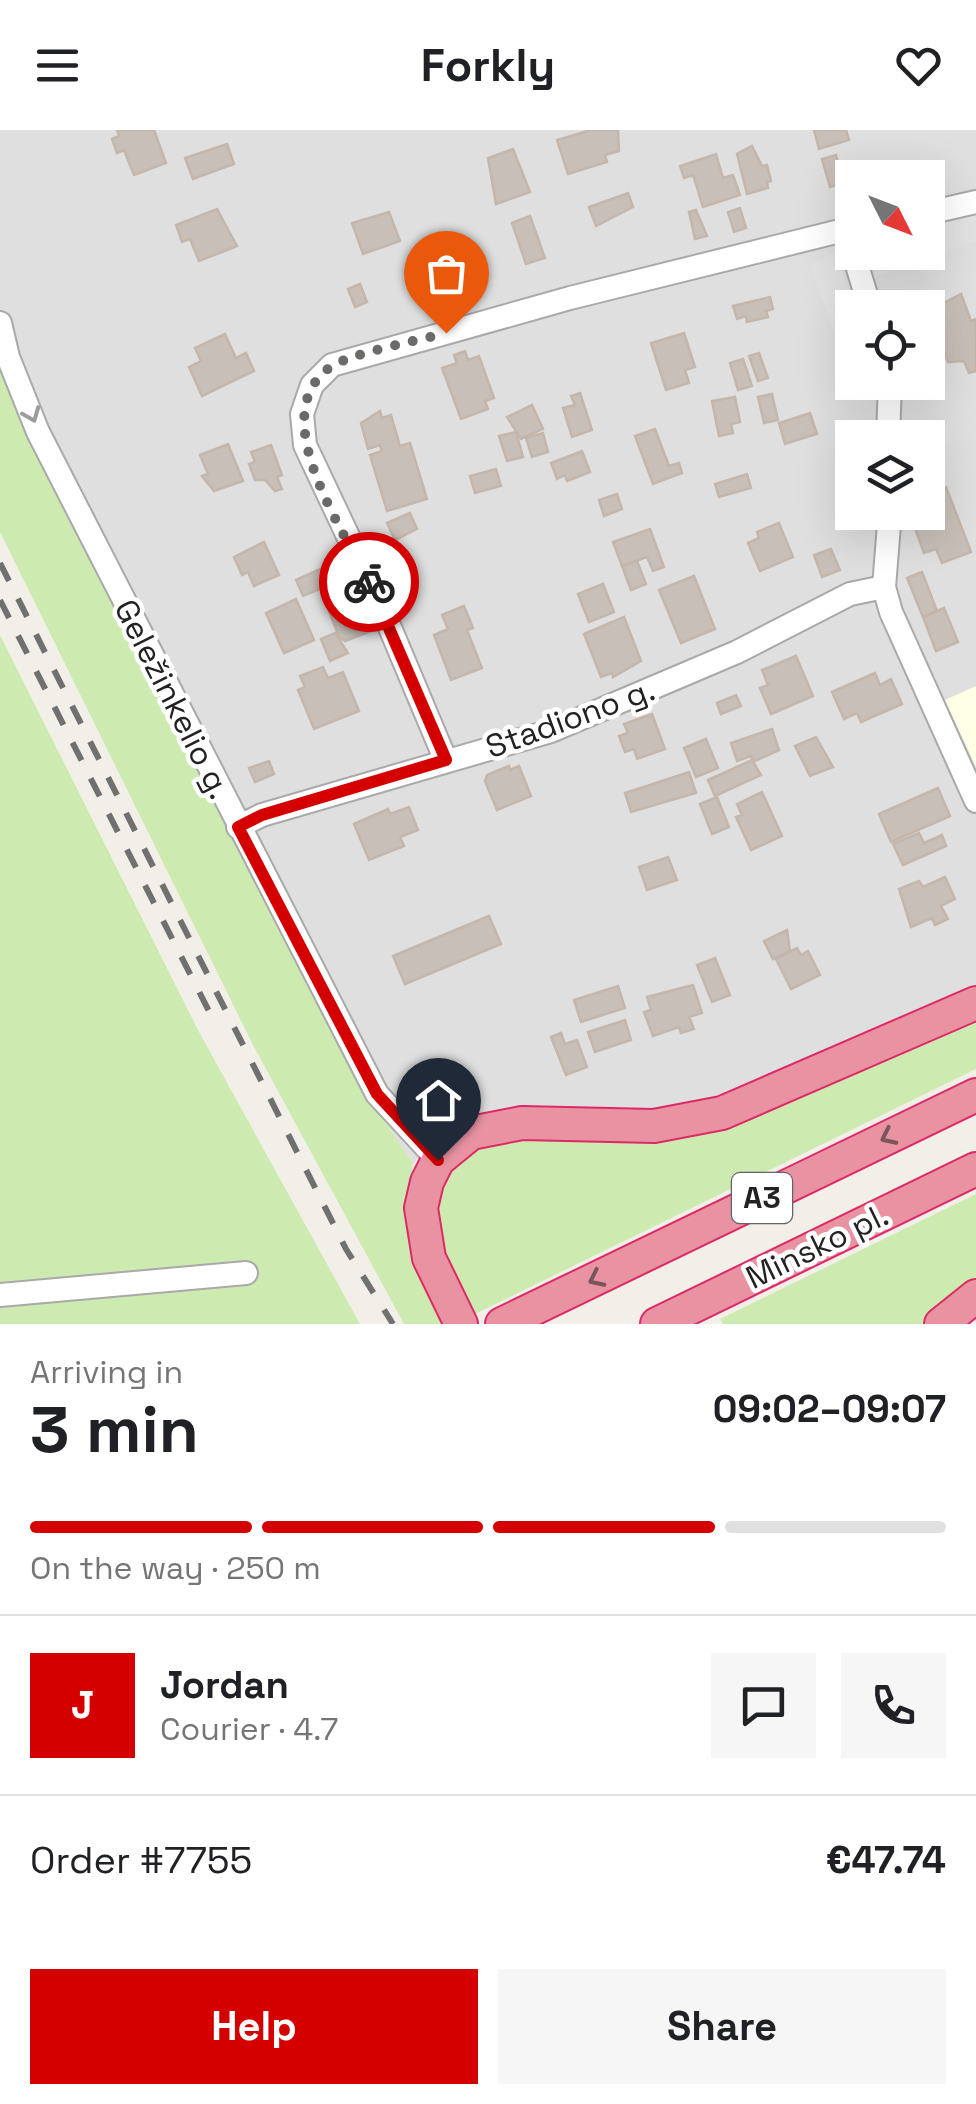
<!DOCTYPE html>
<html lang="en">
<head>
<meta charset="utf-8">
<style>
  :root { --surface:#fff; --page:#f6f6f6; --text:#202124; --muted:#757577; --line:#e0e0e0; --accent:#d40000 }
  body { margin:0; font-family:"Space Grotesk",sans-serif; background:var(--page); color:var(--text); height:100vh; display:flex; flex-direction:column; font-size:38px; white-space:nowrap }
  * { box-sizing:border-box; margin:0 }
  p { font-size:32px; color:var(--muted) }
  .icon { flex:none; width:55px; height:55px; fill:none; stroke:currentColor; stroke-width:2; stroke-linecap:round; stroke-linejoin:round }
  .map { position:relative; height:1194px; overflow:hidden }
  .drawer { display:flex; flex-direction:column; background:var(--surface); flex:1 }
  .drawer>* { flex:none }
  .needle { width:65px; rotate:132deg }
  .fabs { position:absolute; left:835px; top:30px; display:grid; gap:20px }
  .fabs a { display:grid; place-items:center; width:110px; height:110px; border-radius:0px; background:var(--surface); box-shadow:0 10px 40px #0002; font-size:50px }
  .pin { position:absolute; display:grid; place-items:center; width:85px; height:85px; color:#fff; margin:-102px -42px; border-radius:50% 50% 50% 0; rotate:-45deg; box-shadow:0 0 10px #0007 }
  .pin .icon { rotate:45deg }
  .courier { position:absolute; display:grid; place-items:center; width:100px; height:100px; margin:-50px; border:8px solid #d40000; border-radius:50%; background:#fff; color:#222; box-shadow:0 2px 12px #0007 }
  .headline em { font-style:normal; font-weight:600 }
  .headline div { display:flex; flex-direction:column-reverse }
  .headline { display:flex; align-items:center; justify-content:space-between; height:170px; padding:0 30px }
  h1 { font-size:65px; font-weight:600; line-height:75px }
  .bar { display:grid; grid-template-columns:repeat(4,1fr); gap:15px 10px; align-content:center; height:120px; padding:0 30px }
  .bar i { height:12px; border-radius:8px; background:var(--line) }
  .bar .current { background:var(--accent) }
  .bar p { grid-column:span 4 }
  .line { display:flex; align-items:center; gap:25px; padding:0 30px; border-top:2px solid var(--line) }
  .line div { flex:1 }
  .round { display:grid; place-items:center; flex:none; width:105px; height:105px; border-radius:0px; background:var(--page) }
  .button { display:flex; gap:20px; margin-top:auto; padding:20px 30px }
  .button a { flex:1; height:115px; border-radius:0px; background:var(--accent); color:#fff; font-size:40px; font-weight:600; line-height:115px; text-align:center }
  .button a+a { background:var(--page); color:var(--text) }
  header { display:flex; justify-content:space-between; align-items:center; height:130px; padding:0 30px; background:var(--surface); font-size:45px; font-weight:600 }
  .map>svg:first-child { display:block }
  .residential { fill:#e0dfdf; fill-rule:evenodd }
  .education { fill:#ffffe5 }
  .grass { fill:#cdebb0 }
  .parking { fill:#e2e2e2 }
  .building { fill:#c7bfb8; stroke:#c4b6ab; stroke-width:2.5 }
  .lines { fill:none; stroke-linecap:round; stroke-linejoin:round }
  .minor-casing { stroke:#a9a9a9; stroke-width:26 }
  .highway-casing { stroke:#dc2a67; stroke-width:36 }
  .minor { stroke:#fff; stroke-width:22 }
  .highway { stroke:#e892a2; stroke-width:32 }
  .rail { stroke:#707070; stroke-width:6; stroke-dasharray:20 20; stroke-linecap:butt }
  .oneway { stroke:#9c9c9c }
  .oneway2 { stroke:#7b545c }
  .done { stroke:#6b6a68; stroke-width:10; stroke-dasharray:0 18 }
  .route { stroke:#d40000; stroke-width:12 }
  .labels { text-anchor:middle; stroke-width:9; stroke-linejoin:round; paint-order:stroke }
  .shield { fill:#fff; stroke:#646464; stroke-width:2.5 }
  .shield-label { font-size:30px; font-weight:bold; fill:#222 }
  .street-label { font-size:32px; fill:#222; stroke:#fff }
</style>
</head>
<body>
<header><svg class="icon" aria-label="menu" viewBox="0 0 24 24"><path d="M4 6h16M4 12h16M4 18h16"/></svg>Forkly<svg class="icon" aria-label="heart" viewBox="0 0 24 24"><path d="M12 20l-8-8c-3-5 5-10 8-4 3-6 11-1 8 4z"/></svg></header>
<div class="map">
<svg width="976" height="1194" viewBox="0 0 976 1194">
  <rect width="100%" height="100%" fill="#f2efe9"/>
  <!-- residential -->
  <path class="residential" d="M 0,0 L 976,0 L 976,855 L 739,963 L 655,981 L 488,982 L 446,999 L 413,1034 L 363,958 L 0,215 ZM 852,48 L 928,48 L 928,122 L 852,122 ZM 852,178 L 928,178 L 928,252 L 852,252 ZM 852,308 L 928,308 L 928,382 L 852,382 Z"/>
  <!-- education -->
  <polygon class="education" points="976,556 976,637 945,570"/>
  <!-- grass -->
  <g class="grass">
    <polygon points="0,215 363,958 413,1034 408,1070 444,1194 404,1194 253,915 0,402"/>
    <polygon points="0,505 198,900 360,1194 0,1194"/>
    <polygon points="976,884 976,939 469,1187 443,1133 435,1078 447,1040 476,1017 507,1008 654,1008"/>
    <polygon points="976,1064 976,1149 921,1194 723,1194 720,1189"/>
  </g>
  <!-- parking -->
  <g class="parking">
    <polygon points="976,79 976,111 872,148 863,123 928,122 928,90"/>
    <polygon points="836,123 854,177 852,252 878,253 883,267 858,272 810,134"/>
  </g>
  <!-- building -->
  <g class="building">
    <polygon points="117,0 154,0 166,33 134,45 124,20 117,23 112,9 119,6"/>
    <polygon points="591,0 618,0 619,21 605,25 607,32 568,44 557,10"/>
    <polygon points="814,0 846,0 849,10 819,19"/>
    <polygon points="227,14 234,34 193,49 185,28"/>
    <polygon points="752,16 762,36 767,35 771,51 767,52 768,58 747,64 737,24"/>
    <polygon points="513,19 530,62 496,74 488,28"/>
    <polygon points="716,24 723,48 733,45 740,65 703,77 693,45 684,48 680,36"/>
    <polygon points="836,25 844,53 830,57 822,29"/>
    <polygon points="628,63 633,77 596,96 589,77"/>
    <polygon points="740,78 746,98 734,102 728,82"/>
    <polygon points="217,79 237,116 199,131 190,109 182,112 176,95"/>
    <polygon points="696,80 707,106 695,109 689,82"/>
    <polygon points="389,82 400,111 363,124 352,93"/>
    <polygon points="530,86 545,128 526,134 512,93"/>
    <polygon points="433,131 443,159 424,166 414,137"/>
    <polygon points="360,154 367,172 355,177 348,159"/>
    <polygon points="961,164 971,191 976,189 976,241 969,243 964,231 948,232 928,181"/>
    <polygon points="770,167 773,179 766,181 768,187 747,192 746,186 737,189 733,176"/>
    <polygon points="684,203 695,237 685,240 689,253 666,260 651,213"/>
    <polygon points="225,204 236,228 246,223 254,241 202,266 189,237 201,231 195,218"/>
    <polygon points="465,221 468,230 479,226 494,268 485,271 488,279 461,289 442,238 457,233 454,225"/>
    <polygon points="759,223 768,248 758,251 749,226"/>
    <polygon points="743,229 752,256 738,260 730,233"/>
    <polygon points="580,263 592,300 572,307 563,278 575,275 571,266"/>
    <polygon points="772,264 778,290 764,293 758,267"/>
    <polygon points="735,267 740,292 731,294 733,303 719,306 712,271"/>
    <polygon points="532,275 543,299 521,309 507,287"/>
    <polygon points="380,281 382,288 391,285 400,316 410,313 427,369 387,381 370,325 382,321 380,315 368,319 361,293"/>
    <polygon points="810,283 817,304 785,314 779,293"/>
    <polygon points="655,299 669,336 679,333 682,343 653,354 635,306"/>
    <polygon points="516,302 523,327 507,331 499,306"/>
    <polygon points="543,303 548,322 532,327 526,308"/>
    <polygon points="228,314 243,351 214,361 202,346 208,344 200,325"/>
    <polygon points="271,315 282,345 277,347 282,359 275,361 265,350 255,350 249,334 255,332 251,322"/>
    <polygon points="582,321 590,342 567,351 565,345 557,349 551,333"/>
    <polygon points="496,339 501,356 475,363 470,346"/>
    <polygon points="747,344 751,358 719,367 715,354"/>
    <polygon points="928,345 934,362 946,357 971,422 942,433 936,419 924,423 909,382 928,382"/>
    <polygon points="617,364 622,379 604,386 599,370"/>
    <polygon points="410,383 417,399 395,410 387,393"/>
    <polygon points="779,393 793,427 760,441 748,413 759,408 757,402"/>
    <polygon points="650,399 664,437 653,441 647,427 622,436 613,412"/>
    <polygon points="264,412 279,445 254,456 248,442 242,445 234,427"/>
    <polygon points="831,419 840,440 822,447 814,425"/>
    <polygon points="637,431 646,454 631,460 622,436"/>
    <polygon points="325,437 332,454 303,466 296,450"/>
    <polygon points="922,442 937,481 923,487 907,448"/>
    <polygon points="694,446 715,499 681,513 659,460"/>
    <polygon points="603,454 614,482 589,492 578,464"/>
    <polygon points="296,469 314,510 284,523 266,483"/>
    <polygon points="344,475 351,495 366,489 371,501 345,511 339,507 329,481"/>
    <polygon points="464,476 473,498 467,500 482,538 451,550 434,505 448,499 442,485"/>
    <polygon points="944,478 958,512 936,521 923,487"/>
    <polygon points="624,487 641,531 613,547 612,543 601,547 584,504"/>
    <polygon points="335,503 348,523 330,531 321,509"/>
    <polygon points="796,526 813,566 771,584 760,558 768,555 762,540"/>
    <polygon points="323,537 328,548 343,542 359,581 314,599 298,560 305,557 300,546"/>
    <polygon points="875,543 880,555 891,549 902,574 861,592 857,583 844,589 832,562"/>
    <polygon points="736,565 741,576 721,584 717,573"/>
    <polygon points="652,584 665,619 637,629 634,619 625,622 619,606 628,603 624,594"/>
    <polygon points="772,599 779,620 753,632 751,626 737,631 731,613"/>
    <polygon points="816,607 833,637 810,646 795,616"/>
    <polygon points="706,609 718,638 696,647 684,618"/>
    <polygon points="752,630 761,645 715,666 708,650"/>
    <polygon points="269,631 274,644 255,652 249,638"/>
    <polygon points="509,636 510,640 519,636 531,666 497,680 485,651 487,645"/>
    <polygon points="689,642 696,663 631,682 625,663"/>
    <polygon points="938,658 950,686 891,712 879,684"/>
    <polygon points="762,662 782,706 751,720 736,687 742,685 737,674"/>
    <polygon points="717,667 729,697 712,704 700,674"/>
    <polygon points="409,677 418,700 400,707 404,716 369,730 354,694 388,679 390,684"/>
    <polygon points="919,703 924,713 942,705 946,716 903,735 893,714"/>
    <polygon points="668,727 677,750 647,760 639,737"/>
    <polygon points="945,747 955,769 941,776 948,789 935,795 932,788 911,797 899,759 919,751 923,757"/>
    <polygon points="489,786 501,814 405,854 393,826"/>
    <polygon points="787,800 790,821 773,829 764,811"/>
    <polygon points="797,818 801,825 808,821 820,845 791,859 776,829"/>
    <polygon points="715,828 730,865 712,872 697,835"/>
    <polygon points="693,855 702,883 689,887 694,899 681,903 679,897 653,906 644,882 651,880 647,867"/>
    <polygon points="618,856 625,878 581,892 574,870"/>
    <polygon points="625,890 631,910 595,922 588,902"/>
    <polygon points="561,903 565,914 577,910 587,937 566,945 551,907"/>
  </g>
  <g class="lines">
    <defs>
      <g id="minor">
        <polyline points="928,83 976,72"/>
        <polyline points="853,122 870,178"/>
        <polyline points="0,193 8,227 38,302 377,964 438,1030"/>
        <polyline points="888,308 890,252"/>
        <polyline points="890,382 884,457 891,482 976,671"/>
        <polyline points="446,631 380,474 305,315 302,284 312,255 332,235 570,168 852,98"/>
        <polyline points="238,697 262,685 551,601 737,522 850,464 884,457"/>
        <polyline points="0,1165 246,1143"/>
      </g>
      <g id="highway">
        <polyline points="461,1194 429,1128 421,1078 427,1052 438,1030 471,1003 522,993 654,996 722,983 976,873"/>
        <polyline points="502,1194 976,965"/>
        <polyline points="657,1194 976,1039"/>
        <polyline points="941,1194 976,1166"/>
      </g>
    </defs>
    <!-- minor casing -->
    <use href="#minor" class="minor-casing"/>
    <!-- highway casing -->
    <use href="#highway" class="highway-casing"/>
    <!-- minor -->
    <use href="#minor" class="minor"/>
    <!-- highway -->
    <use href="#highway" class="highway"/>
    <!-- rail -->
    <g class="rail">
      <polyline points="0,433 346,1119 393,1194"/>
      <polyline points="0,470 215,893"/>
    </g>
  </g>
  <!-- one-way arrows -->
  <defs><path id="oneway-chevron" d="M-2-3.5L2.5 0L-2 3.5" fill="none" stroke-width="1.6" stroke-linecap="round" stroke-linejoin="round" transform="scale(2.5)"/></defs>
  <use class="oneway" href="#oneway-chevron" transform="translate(32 285) rotate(68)"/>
  <g class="oneway2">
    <use href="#oneway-chevron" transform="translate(888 1007) rotate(154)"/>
    <use href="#oneway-chevron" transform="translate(596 1149) rotate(154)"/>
  </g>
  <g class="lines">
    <!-- done -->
    <path class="done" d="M 369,452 C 342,398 265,286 329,238 C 347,224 421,210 446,203"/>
    <!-- route -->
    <polyline class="route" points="369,452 446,630 262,685 238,697 377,964 438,1030"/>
  </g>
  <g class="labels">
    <!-- shield labels -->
    <rect class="shield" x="732" y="1043" width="60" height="50" rx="8"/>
    <g class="shield-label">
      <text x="762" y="1078">A3</text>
    </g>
    <!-- street labels -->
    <g class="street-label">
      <text transform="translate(173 569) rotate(63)" y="11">Geležinkelio g.</text>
      <text transform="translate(570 588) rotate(-20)" y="11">Stadiono g.</text>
      <text transform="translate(817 1116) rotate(-26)" y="11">Minsko pl.</text>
    </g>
  </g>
</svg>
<div class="fabs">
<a><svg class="needle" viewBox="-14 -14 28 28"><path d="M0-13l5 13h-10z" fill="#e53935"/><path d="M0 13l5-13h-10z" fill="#757577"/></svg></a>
<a><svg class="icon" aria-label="locate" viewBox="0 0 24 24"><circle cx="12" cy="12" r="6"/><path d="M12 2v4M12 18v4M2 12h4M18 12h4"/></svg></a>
<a><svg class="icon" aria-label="layers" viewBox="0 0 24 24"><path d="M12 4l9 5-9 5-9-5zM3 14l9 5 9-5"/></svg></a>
</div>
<div class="pin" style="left:446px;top:203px;background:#ea580c"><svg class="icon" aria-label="bag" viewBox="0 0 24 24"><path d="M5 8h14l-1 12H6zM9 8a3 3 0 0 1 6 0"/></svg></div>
<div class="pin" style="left:438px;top:1030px;background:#1f2937"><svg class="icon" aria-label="home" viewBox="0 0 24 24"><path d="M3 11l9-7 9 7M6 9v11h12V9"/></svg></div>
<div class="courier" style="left:369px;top:452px"><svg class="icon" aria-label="bike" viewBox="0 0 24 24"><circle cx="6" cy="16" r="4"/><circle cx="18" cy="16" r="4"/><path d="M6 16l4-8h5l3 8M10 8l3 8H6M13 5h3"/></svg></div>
</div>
<section class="drawer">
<div class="headline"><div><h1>3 min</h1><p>Arriving in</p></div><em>09:02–09:07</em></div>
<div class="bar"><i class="current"></i><i class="current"></i><i class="current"></i><i></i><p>On the way · 250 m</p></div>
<div class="line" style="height:180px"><b class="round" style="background:var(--accent);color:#fff">J</b><div><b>Jordan</b><p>Courier · 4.7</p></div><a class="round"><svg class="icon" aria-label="chat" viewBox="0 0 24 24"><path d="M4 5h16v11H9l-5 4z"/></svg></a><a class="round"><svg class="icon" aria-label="phone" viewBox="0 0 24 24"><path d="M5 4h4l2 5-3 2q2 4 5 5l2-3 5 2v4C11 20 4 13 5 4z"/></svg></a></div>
<div class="line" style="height:130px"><div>Order #7755</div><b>€47.74</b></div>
<div class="button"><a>Help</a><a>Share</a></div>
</section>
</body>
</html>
